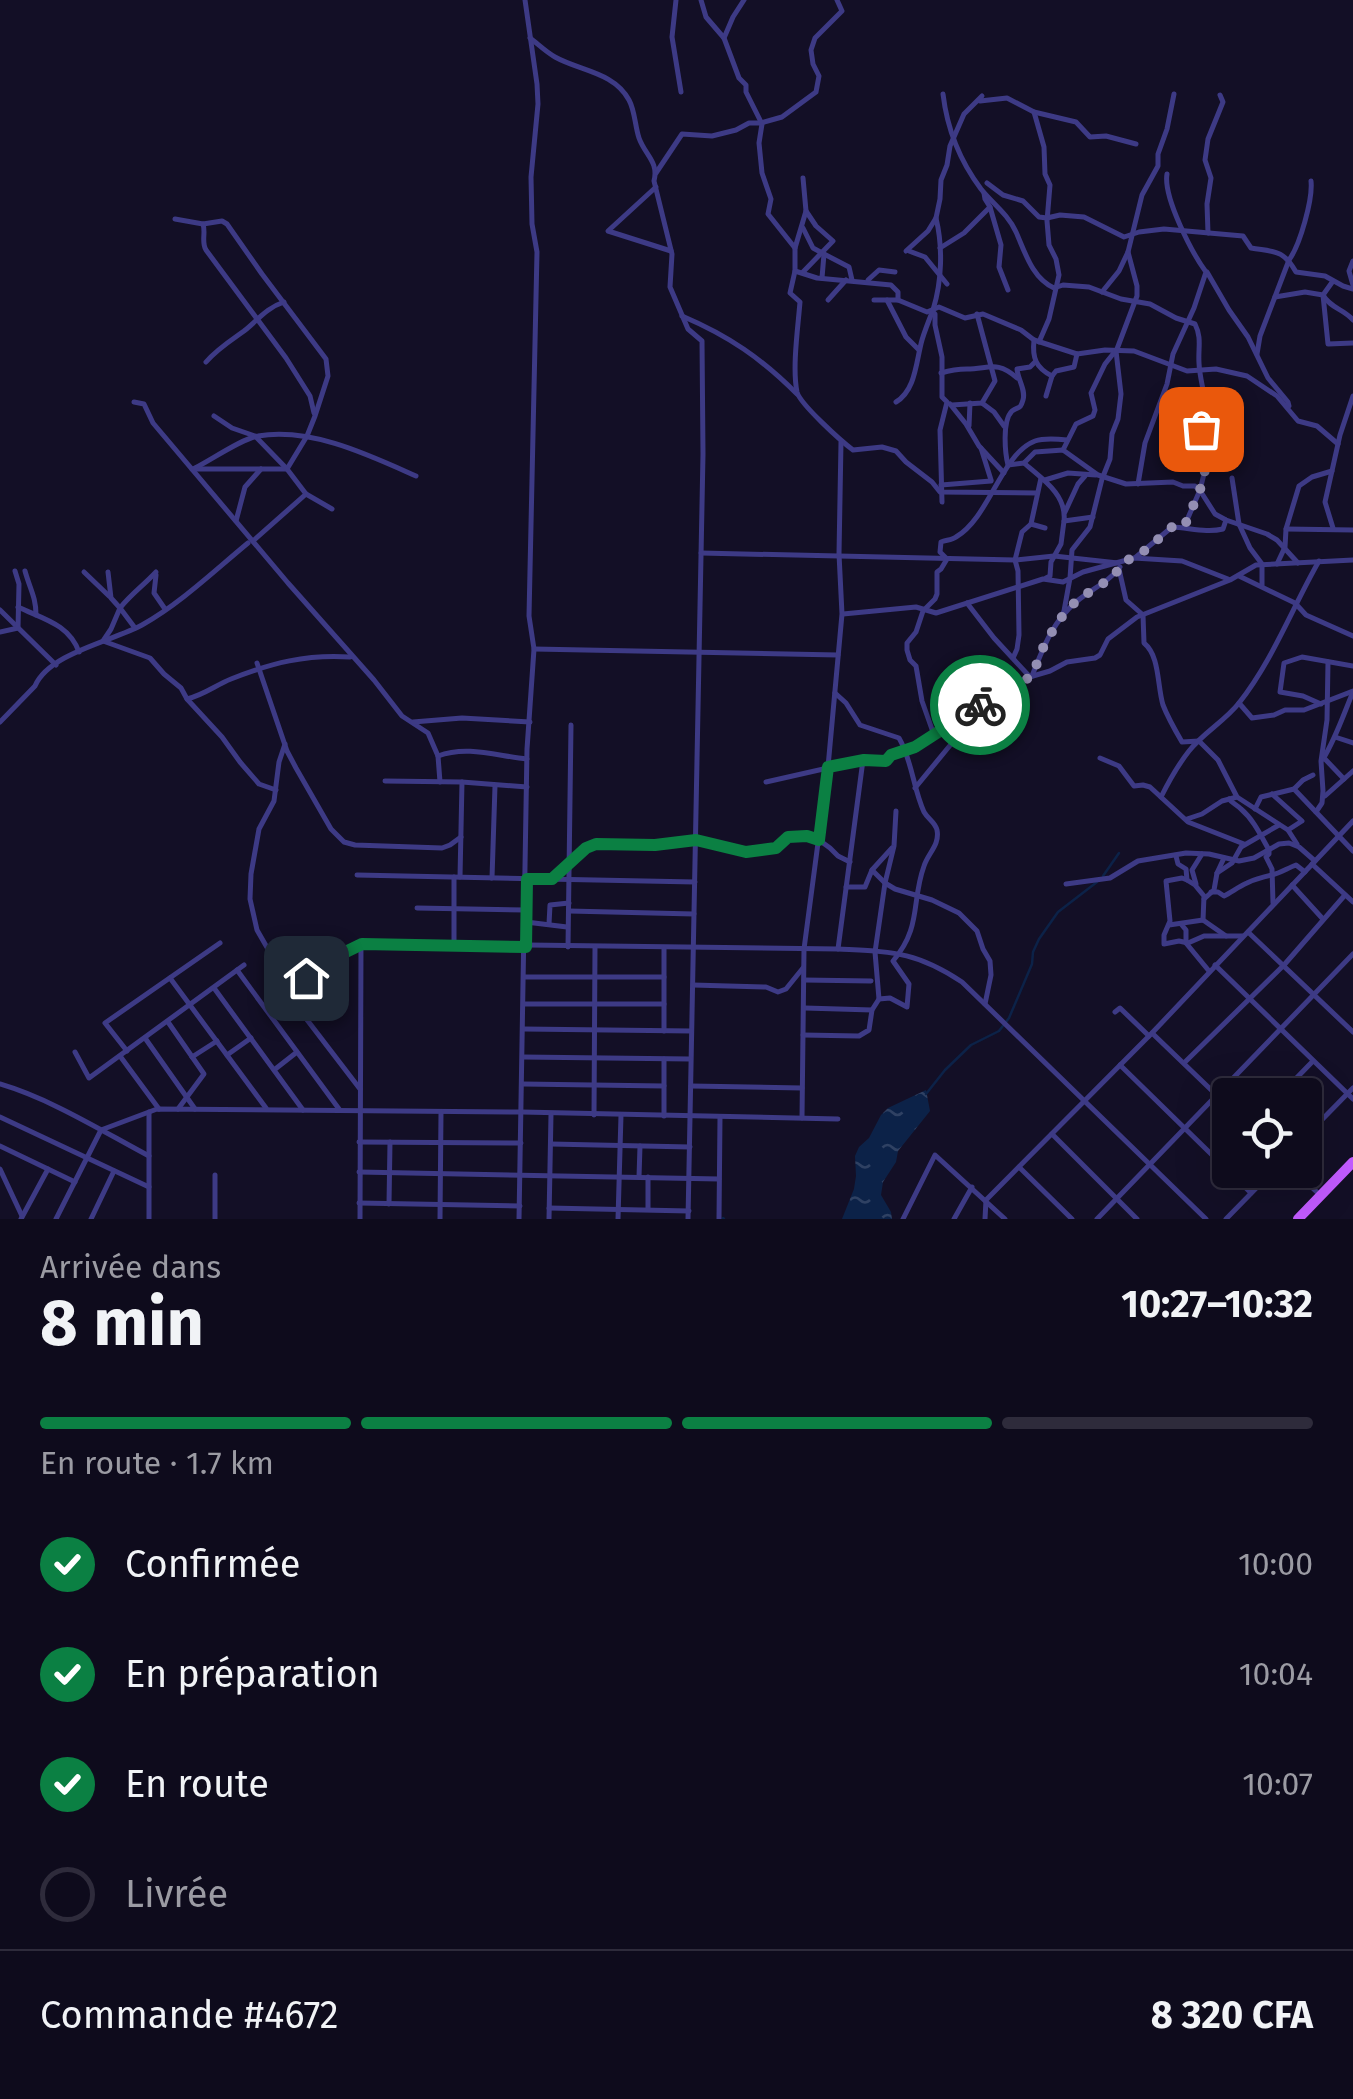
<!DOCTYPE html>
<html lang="fr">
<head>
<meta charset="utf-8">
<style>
  :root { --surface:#0e0b1c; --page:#171425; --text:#f1f3f6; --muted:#9b9ba3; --line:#2e2b3b; --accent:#0b8043 }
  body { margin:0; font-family:"Fira Sans",sans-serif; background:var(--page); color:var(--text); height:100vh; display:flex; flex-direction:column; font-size:38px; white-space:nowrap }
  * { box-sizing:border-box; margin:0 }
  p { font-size:32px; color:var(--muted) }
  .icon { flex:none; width:55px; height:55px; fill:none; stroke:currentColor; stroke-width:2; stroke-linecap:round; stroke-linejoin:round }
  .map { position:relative; height:1219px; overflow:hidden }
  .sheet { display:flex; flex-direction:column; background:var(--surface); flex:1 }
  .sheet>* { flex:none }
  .tools { position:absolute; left:1212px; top:1078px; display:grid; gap:20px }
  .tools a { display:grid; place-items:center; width:110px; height:110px; border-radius:10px; background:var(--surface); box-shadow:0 10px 40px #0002,0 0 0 2px var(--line); font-size:50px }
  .pin { position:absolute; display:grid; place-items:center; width:85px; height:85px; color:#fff; margin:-42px; border-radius:20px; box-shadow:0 5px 15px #0006 }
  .courier { position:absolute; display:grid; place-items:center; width:100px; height:100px; margin:-50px; border:8px solid #0b8043; border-radius:50%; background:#fff; color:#222; box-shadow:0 2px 12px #0007 }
  .summary em { font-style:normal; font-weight:700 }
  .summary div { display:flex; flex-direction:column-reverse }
  .summary { display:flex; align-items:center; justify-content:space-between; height:170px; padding:0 40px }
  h1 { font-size:65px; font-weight:700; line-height:75px }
  .bar { display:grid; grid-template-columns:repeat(4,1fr); gap:15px 10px; align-content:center; height:120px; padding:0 40px }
  .bar i { height:12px; border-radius:8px; background:var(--line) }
  .bar .on { background:var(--accent) }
  .bar p { grid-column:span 4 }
  .line { display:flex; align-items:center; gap:25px; padding:0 40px; border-top:2px solid var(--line) }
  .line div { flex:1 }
  ol { padding:0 40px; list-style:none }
  li { display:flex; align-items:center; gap:30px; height:110px }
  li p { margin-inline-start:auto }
  li .icon { padding:10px; border-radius:50%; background:var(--accent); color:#fff; stroke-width:4 }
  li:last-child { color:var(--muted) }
  li i { width:55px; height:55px; border:5px solid var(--line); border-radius:50% }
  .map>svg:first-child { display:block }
  .water { fill:url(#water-ripples) }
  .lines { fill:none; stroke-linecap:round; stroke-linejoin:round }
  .stream { stroke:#0c2248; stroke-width:2.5 }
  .minor { stroke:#3d3a85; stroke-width:5 }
  .primary { stroke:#c25bff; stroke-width:10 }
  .done { stroke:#948fb3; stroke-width:10; stroke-dasharray:0 18 }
  .route { stroke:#0b8043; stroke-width:12 }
</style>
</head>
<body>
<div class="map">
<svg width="1353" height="1219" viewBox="0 0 1353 1219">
  <defs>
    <pattern id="water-ripples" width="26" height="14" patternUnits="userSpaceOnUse" patternTransform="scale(2.5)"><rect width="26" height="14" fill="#0c2248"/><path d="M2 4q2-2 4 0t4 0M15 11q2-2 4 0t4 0" fill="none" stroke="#2f4163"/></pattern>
  </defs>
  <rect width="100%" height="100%" fill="#130f26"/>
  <!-- water -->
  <polygon class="water" points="926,1090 930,1111 898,1151 896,1162 883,1182 881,1195 891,1212 892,1219 842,1219 854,1189 856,1176 855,1156 859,1147 869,1138 881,1115 888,1108"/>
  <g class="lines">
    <!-- stream -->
    <g class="stream">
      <polyline points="1103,876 1119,853"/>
      <polyline points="926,1094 945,1070 971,1045 999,1031 1009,1018 1032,964 1033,952 1039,939 1058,912 1097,882"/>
      <polyline points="723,1218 724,1219"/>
    </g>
    <!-- minor -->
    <g class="minor">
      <polyline points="676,0 672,37 681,92"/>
      <polyline points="701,0 706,17 724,38 733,17 744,0"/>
      <path d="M 530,38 C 538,44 546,52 555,57 C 580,71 614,72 629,100 C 635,111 635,126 639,138 C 645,155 659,162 654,181 L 672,254 L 670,287 L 688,329 L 702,341 L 703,454 L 688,1219"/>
      <path d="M 724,38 L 739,78 L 746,85 L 746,92 L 762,124 L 759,143 L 762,173 L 771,199 L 768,214 L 795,248 L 795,271 L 790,293 L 800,302 C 798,327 792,368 797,392 C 800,404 841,441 853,450 L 882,447 L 896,451 L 906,462 L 932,482 L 940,492 L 1037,493"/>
      <path d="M 943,94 C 947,128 960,161 981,189 C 992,203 1008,214 1016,232 C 1025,252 1032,278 1054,288 L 1063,285 L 1089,287 L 1121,299 L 1150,304 L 1176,318 L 1195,324 C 1202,338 1198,348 1199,363 C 1200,389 1214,411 1197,434 L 1208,458 L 1200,490 L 1184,527"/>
      <polyline points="980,101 1007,98 1034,112 1076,122 1090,137 1106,136 1136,144"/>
      <polyline points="1034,112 1044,147 1045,174 1050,185 1047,221 1049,245 1056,259 1059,275 1049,319 1039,342"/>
      <polyline points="656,173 682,134 712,136 736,130 749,123 761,123 782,117 816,92 819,76 813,64 811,50 815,38 842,11 837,0"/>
      <path d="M 987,183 L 1003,195 L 1023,201 L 1039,217 L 1047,218 L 1060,215 L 1084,217 L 1124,237 L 1139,232 L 1164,229 L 1243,236 L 1251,248 C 1274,252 1283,249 1296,272 L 1325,276 L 1343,286 L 1353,289"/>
      <polyline points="656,187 608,231 671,251"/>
      <polyline points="990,207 1001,245 999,267 1008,290"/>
      <polyline points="175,219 203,224 222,221 227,224 262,274 326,359 328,376 315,416 307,436 287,469 192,469"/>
      <path d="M 203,224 C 206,233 201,242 206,250 L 286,358 L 310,396 L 314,413"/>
      <polyline points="803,228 813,248 824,254 822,278"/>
      <polyline points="1208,233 1207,204 1211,178 1205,160 1208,139 1223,102 1220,95"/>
      <polyline points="795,248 806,211 803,178"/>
      <polyline points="940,248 964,233 990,207 985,199 984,193"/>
      <polyline points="906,251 928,231 936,218 940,199 941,180 947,165 950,146 964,114 982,96"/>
      <polyline points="909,251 925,257 947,284"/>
      <polyline points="824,254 849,267 852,280"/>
      <polyline points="1353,261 1349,271 1353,285"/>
      <polyline points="795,271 817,278 891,285 898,292 898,300"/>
      <polyline points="803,272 833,241 816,226 806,211"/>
      <polyline points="1207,272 1229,310 1248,337 1268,378 1288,402 1289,406"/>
      <polyline points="868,280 879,270 895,272"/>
      <polyline points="1333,281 1323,295 1328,344 1353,343"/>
      <polyline points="1102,292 1119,271 1128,252 1142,195 1158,166 1158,154 1167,129 1174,94"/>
      <path d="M 1275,297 L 1305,292 L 1323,295 C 1330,308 1344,309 1353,320"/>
      <polyline points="828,300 846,280"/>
      <polyline points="874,300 898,300 927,312 939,307 965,318 983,314 1021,330 1034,340 1077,354 1105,350 1134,351 1187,371 1216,369 1247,376 1277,396 1298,421 1317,426 1338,444"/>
      <polyline points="887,300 906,337 919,350"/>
      <polyline points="932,311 935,314 935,325 942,357 942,397 947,402 940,430 942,502"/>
      <path d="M 682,316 C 729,336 761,358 797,394"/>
      <path d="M 1034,340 C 1032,358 1036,368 1052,376"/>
      <path d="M 1257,354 L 1260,336 L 1289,260 C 1300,245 1313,199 1311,181"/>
      <path d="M 206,362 C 217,349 230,341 244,331 C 258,320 266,308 284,302"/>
      <path d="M 1035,362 L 1030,367 L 1017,369 C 1018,380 1026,390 1023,400 C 1020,410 1019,406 1012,411 C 1002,421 1005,453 1008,465 L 1024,463 L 1035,452 L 1063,450 L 1098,475 L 1126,484 L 1173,482 L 1183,486 L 1195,486 L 1201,492 L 1215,514 L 1226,520 L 1267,534 L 1277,540 L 1298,563"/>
      <path d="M 941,373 C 951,370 957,369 967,369 C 989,369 997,360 1017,378"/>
      <polyline points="1052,376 1056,371 1074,367 1077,354"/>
      <polyline points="1046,396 1052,376"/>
      <polyline points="134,402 144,404 153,423 288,583 374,680 402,716 428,733 438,756 440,782"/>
      <path d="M 896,402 C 916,390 916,361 922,340 C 925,330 929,320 933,310 C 942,281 943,247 936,218"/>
      <polyline points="982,403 994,412 1004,426"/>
      <polyline points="950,404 966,424 979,446 1004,473"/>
      <polyline points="952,405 982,403 995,381 977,314"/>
      <polyline points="214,416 232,428 255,436 287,469 306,494 332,509"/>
      <polyline points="969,426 970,403"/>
      <polyline points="981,448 991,480"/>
      <polyline points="1063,450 1076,424 1093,416 1095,410 1091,393 1105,364 1117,349 1137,296 1137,286 1128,252"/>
      <path d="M 1024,463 C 1041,478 1067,494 1064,521 L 1093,517"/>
      <path d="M 195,468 C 211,460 243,438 258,436 C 311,427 369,455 416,476"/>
      <polyline points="1232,478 1239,524 1250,548 1262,564 1262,585"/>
      <polyline points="1045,480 1068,473 1096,475"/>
      <path d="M 1138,484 L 1145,443 L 1167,384 L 1173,354 L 1194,308 L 1206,272 C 1192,253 1163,197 1167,174"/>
      <polyline points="941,485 991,481"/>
      <polyline points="1065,512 1078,484 1085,476"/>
      <polyline points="236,521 245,487 261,469"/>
      <polyline points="1031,524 1045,528"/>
      <polyline points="1333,528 1325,502 1340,435 1353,396"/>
      <polyline points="1286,529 1353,530"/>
      <polyline points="253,541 306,494"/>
      <polyline points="701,553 1015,560 1054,556 1118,563"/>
      <path d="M 1136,557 L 1172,527 C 1190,528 1207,533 1223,529 L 1226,520"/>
      <polyline points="1277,564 1285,547 1286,529 1299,486 1312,477 1332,471"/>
      <path d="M 1119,569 L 1126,600 L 1143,615 L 1144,643 C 1160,656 1157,685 1163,705 C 1168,718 1175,730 1182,742 L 1199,741 L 1218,760 L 1237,797"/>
      <path d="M 25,571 C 30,589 36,597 36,615"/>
      <polyline points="84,572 109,596"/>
      <polyline points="108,572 111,598 120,608 111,629 103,641 150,658 164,674 181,688 187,699 222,737 240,762 259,784 276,790"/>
      <polyline points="156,575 154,593 165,609"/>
      <polyline points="1239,576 1295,603 1306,615 1353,636"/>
      <polyline points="1046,578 1050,576 1051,562 1061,544 1064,521"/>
      <polyline points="967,603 994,638 1030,677"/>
      <path d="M 18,607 C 43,619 69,624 79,652"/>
      <polyline points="0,610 56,665"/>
      <polyline points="843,614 916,607 936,613 1043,579 1063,582 1083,572 1134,558 1182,561 1228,579"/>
      <polyline points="1060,619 1064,611 1070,578 1072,550 1090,527 1102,479 1110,459 1112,434 1118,419 1121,394 1116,351"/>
      <path d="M 135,628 L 120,608 C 131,594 144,585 156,572"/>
      <polyline points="0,632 18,628 19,584 15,571"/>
      <polyline points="534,649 838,655"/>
      <polyline points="1013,658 1017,649 1019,635 1018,571 1015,560 1022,532 1031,524 1041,478"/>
      <polyline points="257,663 287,751 296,768 331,829 344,842 355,845 442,848 450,845 461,837"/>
      <path d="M 1032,676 C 1043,648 1053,621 1076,602 C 1091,589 1108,583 1120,567"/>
      <path d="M 835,693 L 846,703 L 860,725 L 899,738 C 912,760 913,788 924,812 C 928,819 935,822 937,830 C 940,845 928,853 924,866 C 911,902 922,927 893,961 L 909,984 L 907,1007 L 890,998 L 879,999"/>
      <path d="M 187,699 C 204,695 216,685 231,679 C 271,663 307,654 350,657"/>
      <polyline points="1239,703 1252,718 1274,715 1285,710 1304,710 1353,691"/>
      <polyline points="1321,704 1303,696 1280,692 1284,663 1302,657 1353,666"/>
      <path d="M 0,722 L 35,686 C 49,653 113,641 142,625 C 181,603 214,571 248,543"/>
      <polyline points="413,722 462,718 530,722"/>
      <path d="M 934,735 L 922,701 L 916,666 L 910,660 L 907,650 L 907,643 L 916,632 L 923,611 L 935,599 L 937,594 L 937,572 L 941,569 L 947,559 L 940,552 L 941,542 C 946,540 952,540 956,537 C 990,517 1001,454 1035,441 C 1044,438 1057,439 1067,440"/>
      <polyline points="1335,737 1353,743"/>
      <polyline points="285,744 279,762 274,801 259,829 251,874 250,899 257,930 284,977 288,995 360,1089"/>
      <path d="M 438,756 C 467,745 497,756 527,759"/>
      <polyline points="1100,758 1119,766 1134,786 1143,785 1150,787 1188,822 1244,844"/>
      <polyline points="1324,758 1344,779"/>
      <path d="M 1323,759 C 1336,738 1344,713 1353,692"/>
      <polyline points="385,781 462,782 527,787"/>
      <polyline points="766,782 863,760 886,761 891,755 915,747 1026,678 1050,671 1067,662 1095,658 1100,655 1108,639 1137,617 1230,580 1256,565 1353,560"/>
      <polyline points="915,788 952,743 968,728 972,720 1010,691"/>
      <polyline points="1294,789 1353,851"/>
      <polyline points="1272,794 1302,821 1288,830"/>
      <polyline points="1325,796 1353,771"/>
      <path d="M 1161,797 C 1169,781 1178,765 1189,751 C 1203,733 1225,721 1239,703 C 1273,660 1292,608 1319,561"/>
      <path d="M 1229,799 C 1232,803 1237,805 1241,809 C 1254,820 1261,836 1269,850 L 1269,854 L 1266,857 L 1272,869 L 1273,903"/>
      <polyline points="1255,809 1261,797 1294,789 1303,780 1313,775"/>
      <polyline points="1316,812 1322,803 1323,791 1321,761 1327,720 1328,662"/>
      <polyline points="1187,819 1202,814 1222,801 1237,797 1288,830 1297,844"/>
      <polyline points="1176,856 1178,864 1186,869 1187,880 1195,885 1204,896 1203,920"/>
      <polyline points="1312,864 1353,902"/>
      <polyline points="872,870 885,883 895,889 932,900 959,913 977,931 983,949 990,961 991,975 985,1004"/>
      <polyline points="1217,873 1232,863 1241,847 1279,825"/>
      <polyline points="357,875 695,882"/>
      <polyline points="460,877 462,782"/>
      <polyline points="492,878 495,786"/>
      <polyline points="552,879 586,848 597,843 636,846 696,840 747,852 776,848 788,837 798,836 819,840 830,848 838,856 850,862"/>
      <polyline points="1187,880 1182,878 1166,881 1170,921 1164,935 1164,944 1179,941 1188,943 1204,936 1226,936"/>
      <polyline points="1066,884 1110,878 1138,861 1186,853 1209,854 1239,861 1254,858 1279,844 1289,843 1299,847 1315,861"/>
      <polyline points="1196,884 1192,870 1202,854"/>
      <polyline points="1292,885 1322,918"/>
      <polyline points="846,887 865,887 872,870 892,848"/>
      <path d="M 1211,892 L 1218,892 L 1224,896 C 1232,892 1238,887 1247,883 C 1255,879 1263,877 1272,875 C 1280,873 1288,868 1296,865 L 1305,872"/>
      <polyline points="1204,899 1214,890 1217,873 1224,858"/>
      <polyline points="417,908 526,910"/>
      <polyline points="569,911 694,914"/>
      <polyline points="526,922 567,927"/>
      <polyline points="549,924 550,905 569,903"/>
      <polyline points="1181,924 1186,930 1186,943 1209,971"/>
      <polyline points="1169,925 1203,920 1226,936 1243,936"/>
      <polyline points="1248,932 1353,1032"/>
      <polyline points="454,944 454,877"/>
      <polyline points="568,947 571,725"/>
      <polyline points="838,949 863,760"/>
      <polyline points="1215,965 1353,1099"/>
      <polyline points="237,970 339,1109"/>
      <polyline points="525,977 664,977"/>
      <polyline points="170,978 266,1108"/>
      <polyline points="804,980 871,981"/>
      <polyline points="693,985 766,987 778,992 786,989 803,968"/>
      <polyline points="214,988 303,1110"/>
      <path d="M 288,995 L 325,962 L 361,943 L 838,949 C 892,952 915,951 962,982 L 1206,1219"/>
      <polyline points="524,1004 664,1004"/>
      <polyline points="805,1008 872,1010"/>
      <polyline points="1115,1012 1120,1008 1149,1036"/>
      <polyline points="168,1022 204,1074 178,1109"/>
      <polyline points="524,1029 691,1031"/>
      <polyline points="664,1031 664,949"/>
      <polyline points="1152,1033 1230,1108"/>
      <polyline points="803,1035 859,1036 869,1030 872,1010 879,999 875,952 885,883 894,846 896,811"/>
      <polyline points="145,1038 195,1109"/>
      <polyline points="127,1051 105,1023 220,943"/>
      <polyline points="75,1052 89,1078 244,965"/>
      <polyline points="227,1055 251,1038"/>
      <polyline points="120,1056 159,1109"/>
      <polyline points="192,1057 217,1041"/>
      <polyline points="523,1057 690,1059"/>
      <polyline points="1184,1063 1284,965 1345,895"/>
      <polyline points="1120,1065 1251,1193"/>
      <polyline points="274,1070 297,1052"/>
      <path d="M 0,1084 C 51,1099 102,1131 149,1156"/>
      <polyline points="523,1084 664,1086"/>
      <polyline points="691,1086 802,1088"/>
      <polyline points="1280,1095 1313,1061"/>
      <polyline points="594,1115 595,948"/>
      <polyline points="664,1116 664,1059"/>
      <polyline points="0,1117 149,1187"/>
      <polyline points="802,1118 804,949 828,767 842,614 839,554 841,442"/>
      <polyline points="1052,1134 1137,1219"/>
      <polyline points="1305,1137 1353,1088"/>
      <polyline points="359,1142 521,1143"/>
      <polyline points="551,1144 690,1147"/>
      <polyline points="0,1146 75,1182"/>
      <polyline points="1019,1167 1072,1219"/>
      <polyline points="0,1169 22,1216"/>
      <polyline points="1293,1170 1320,1195"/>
      <polyline points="359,1172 719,1179"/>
      <polyline points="215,1175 215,1219"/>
      <polyline points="639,1177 640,1146"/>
      <polyline points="648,1177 648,1209"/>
      <polyline points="359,1203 520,1206"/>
      <polyline points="389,1204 390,1142"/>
      <polyline points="549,1208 689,1211"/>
      <polyline points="21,1219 48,1169"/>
      <polyline points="56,1219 101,1130 157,1109 522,1112 838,1119"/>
      <polyline points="91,1219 114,1171"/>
      <polyline points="149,1219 149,1112"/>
      <polyline points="360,1219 361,943"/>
      <polyline points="440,1219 441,1112"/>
      <polyline points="519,1219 527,749 534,649 529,616 537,252 532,224 531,177 538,104 537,84 525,0"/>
      <polyline points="549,1219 551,1114"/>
      <polyline points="618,1219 621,1115"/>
      <polyline points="719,1219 720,1117"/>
      <polyline points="903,1219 935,1155 1005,1219"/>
      <polyline points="954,1219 972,1187"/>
      <polyline points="985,1219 986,1200 1152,1033 1353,821"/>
      <polyline points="1097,1219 1353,954"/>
      <polyline points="1226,1219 1274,1170"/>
    </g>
    <!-- primary -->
    <polyline class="primary" points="1298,1219 1353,1162"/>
  </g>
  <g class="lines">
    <!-- done -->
    <polyline class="done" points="980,705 1032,676 1045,643 1060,619 1077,600 1113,577 1124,561 1134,558 1148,548 1172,527 1184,527 1200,490 1208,458 1197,434 1201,429"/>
    <!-- route -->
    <polyline class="route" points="306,978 325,962 362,944 526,947 527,879 552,879 586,848 596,844 655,845 696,840 746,852 776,848 788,837 807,836 819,840 828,767 864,760 886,761 891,755 915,747 980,705"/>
  </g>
</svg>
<div class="tools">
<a><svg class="icon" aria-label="locate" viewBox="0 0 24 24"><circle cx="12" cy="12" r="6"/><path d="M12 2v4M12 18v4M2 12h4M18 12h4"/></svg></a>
</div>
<div class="pin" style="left:1201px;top:429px;background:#ea580c"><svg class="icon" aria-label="bag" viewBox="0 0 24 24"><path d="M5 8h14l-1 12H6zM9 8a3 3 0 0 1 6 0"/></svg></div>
<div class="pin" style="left:306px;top:978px;background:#1f2937"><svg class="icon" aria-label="home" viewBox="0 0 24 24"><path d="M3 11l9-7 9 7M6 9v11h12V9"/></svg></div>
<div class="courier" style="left:980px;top:705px"><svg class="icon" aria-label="bike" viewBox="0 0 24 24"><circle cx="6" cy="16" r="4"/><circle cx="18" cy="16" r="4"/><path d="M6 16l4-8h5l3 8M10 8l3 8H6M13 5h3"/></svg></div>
</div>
<section class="sheet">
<div class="summary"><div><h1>8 min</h1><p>Arrivée dans</p></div><em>10:27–10:32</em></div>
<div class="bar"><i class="on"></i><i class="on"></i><i class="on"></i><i></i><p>En route · 1.7 km</p></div>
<ol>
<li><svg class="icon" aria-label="check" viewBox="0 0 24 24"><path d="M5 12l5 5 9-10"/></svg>Confirmée<p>10:00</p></li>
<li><svg class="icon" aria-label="check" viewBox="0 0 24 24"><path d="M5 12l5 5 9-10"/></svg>En préparation<p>10:04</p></li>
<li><svg class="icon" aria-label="check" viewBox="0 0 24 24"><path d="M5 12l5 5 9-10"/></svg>En route<p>10:07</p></li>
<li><i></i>Livrée</li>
</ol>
<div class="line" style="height:130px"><div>Commande #4672</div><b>8 320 CFA</b></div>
</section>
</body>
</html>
